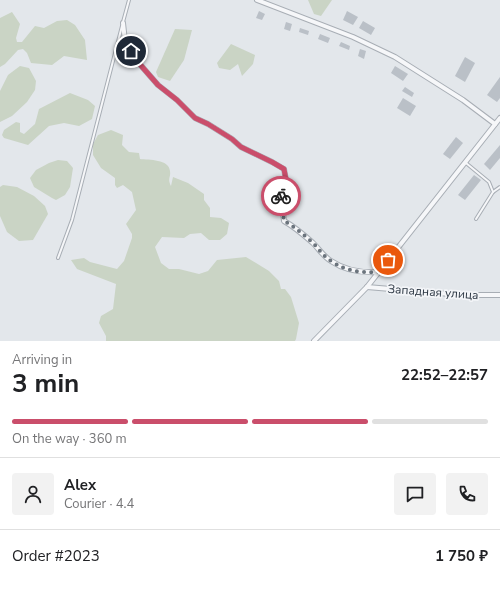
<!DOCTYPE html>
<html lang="en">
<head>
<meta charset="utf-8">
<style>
  :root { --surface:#fff; --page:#f2f2f2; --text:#202124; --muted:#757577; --line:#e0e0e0; --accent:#ca4e6b }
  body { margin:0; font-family:"Nunito Sans",sans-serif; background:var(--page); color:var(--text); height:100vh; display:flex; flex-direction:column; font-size:15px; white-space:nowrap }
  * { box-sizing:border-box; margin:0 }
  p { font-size:13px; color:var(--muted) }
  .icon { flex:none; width:22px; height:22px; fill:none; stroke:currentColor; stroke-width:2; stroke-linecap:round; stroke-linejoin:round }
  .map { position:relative; height:341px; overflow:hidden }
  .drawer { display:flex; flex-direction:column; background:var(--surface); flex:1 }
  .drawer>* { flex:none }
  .pin { position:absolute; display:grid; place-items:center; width:34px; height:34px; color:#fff; margin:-17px; border:2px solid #fff; border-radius:50%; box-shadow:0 1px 4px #0007 }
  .courier { position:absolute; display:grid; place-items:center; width:40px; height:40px; margin:-20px; border:3px solid #ca4e6b; border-radius:50%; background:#fff; color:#222; box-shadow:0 1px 5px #0007 }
  .headline em { font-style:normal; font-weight:700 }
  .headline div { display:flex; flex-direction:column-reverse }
  .headline { display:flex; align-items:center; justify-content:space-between; height:68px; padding:0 12px }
  h1 { font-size:26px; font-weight:700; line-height:30px }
  .bar { display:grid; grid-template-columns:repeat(4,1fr); gap:6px 4px; align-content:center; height:48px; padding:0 12px }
  .bar i { height:5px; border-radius:3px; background:var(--line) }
  .bar .on { background:var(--accent) }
  .bar p { grid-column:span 4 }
  .line { display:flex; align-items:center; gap:10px; padding:0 12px; border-top:1px solid var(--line) }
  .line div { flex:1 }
  .round { display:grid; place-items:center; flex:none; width:42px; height:42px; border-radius:4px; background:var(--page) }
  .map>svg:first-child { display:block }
  .green { fill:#cad4c5 }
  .building { fill:#bac0c7 }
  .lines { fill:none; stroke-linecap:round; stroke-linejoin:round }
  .lane-casing { stroke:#a8aeb5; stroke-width:4 }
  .street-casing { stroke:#a8aeb5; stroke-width:6 }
  .lane { stroke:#f6f7f9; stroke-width:2 }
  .street { stroke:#f6f7f9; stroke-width:4 }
  .done { stroke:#6b747d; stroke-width:4; stroke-dasharray:0 7.2 }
  .route { stroke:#ca4e6b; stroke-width:5 }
  .labels { text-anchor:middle; stroke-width:3.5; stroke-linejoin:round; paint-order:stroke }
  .street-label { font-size:12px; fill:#2b3642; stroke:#f3f5f8 }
</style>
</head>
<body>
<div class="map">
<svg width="500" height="341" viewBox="0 0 500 341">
  <rect width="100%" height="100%" fill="#e3e7eb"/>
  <!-- green -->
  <g class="green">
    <polygon points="308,0 332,0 321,16 314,14"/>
    <polygon points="12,12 20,24 16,38 17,42 22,42 35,26 44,28 57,21 67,20 75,25 85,40 87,60 64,56 52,65 31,63 27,53 23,49 18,50 5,64 0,67 0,18"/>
    <polygon points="175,29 192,30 184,60 170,81 158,77 156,72"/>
    <polygon points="231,44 255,55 253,64 242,76 238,64 230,70 219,68 217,63"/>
    <polygon points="20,66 29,68 36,81 35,90 27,102 12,116 0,122 0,91 8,75"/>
    <polygon points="70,93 88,100 95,106 92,119 79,126 64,123 49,126 28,145 4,138 2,135 4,130 16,122 20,123 20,132 24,134 35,124 39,109"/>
    <path d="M 111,130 L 123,135 L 122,145 L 129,152 L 139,153 L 140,159 C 149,160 169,159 170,171 C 171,178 167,178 171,186 L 173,177 L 188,183 L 204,194 L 204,200 L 210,208 L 210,217 L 221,218 L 229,223 L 227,234 L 220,240 L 209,240 L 201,233 L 190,234 L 184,238 L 162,237 L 155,247 L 161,263 L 169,269 L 179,269 L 199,274 L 208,271 L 217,260 L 246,257 L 269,271 L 279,281 L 281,289 L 285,289 L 291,297 L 299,323 L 296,339 L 295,341 L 106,341 L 106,336 L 99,323 L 101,316 L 113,309 L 116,284 L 77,269 L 71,260 L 84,258 L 90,262 L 117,269 L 124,261 L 132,238 L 132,234 L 126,224 L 136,210 L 132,192 L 123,185 L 117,188 L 115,185 L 115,178 L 101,168 L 93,155 L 93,144 L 98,135 Z"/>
    <polygon points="58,160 67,161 73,168 70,187 65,195 56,200 52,198 34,187 30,178 36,170 49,163"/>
    <polygon points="3,185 17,187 34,196 45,206 48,214 33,240 19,241 7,232 0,216 0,187"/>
  </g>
  <!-- building -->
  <g class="building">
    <polygon points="259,11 265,14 262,20 256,18"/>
    <polygon points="347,11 358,17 353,25 343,20"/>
    <polygon points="363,21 375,28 371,35 359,28"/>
    <polygon points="286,22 292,24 290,31 284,29"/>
    <polygon points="300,28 309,31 308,35 299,32"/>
    <polygon points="320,34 330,38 328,43 318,39"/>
    <polygon points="341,42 350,46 349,50 339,46"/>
    <polygon points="360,49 366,51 364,59 358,56"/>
    <polygon points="465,57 475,63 465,82 455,76"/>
    <polygon points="395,66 408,74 403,81 391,73"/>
    <polygon points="500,77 500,98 497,102 487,95"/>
    <polygon points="405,87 414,93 412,97 402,91"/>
    <polygon points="403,98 416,106 410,116 397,108"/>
    <polygon points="456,137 463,143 450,159 443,154"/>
    <polygon points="500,145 500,158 490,170 484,164"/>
    <polygon points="474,175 481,180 465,200 458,195"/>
  </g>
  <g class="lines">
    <defs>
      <g id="lane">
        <polyline points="123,22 129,0"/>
        <polyline points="466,163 489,182 493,192 476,219"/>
        <polyline points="493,192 500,187"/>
        <polyline points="58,258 72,220 122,26"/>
      </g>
      <g id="street">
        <polyline points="257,0 353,37 395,57 463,100 495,124"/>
        <path d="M 123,23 L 125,41 L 137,61 L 158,85 L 177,100 L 195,118 L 208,124 L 232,139 L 241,147 L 272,162 L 284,169 L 286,180 L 281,196 L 284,221 C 295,227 304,235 313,243 C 319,249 324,257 331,261 C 346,271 361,273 378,272"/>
        <polyline points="367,287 462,295 500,295"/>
        <polyline points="314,341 367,287 500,118"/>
      </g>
    </defs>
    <!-- lane casing -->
    <use href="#lane" class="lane-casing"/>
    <!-- street casing -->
    <use href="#street" class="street-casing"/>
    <!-- lane -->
    <use href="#lane" class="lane"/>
    <!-- street -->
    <use href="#street" class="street"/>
  </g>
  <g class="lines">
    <!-- done -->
    <path class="done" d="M 281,196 L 284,221 C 295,227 304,235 313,243 C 319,249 324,257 331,261 C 346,271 361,273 378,272 L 388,260"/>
    <!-- route -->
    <polyline class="route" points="131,51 137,61 158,85 177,100 195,118 208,124 232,139 241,147 272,162 284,169 286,180 281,196"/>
  </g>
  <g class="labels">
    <!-- street labels -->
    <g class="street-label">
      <text transform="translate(433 292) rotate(4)" y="4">Западная улица</text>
    </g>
  </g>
</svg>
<div class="pin" style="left:388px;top:260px;background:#ea580c"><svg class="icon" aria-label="bag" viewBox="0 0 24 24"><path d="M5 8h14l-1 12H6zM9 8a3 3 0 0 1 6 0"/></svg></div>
<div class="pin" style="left:131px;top:51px;background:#1f2937"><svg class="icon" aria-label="home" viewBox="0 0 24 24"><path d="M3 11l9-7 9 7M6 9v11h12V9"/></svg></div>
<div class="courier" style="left:281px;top:196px"><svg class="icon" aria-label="bike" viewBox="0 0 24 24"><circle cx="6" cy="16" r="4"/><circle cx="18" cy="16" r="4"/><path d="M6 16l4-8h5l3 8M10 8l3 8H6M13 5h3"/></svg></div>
</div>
<section class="drawer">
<div class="headline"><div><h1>3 min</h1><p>Arriving in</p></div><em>22:52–22:57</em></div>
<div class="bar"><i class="on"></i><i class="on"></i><i class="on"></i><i></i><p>On the way · 360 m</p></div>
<div class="line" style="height:72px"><a class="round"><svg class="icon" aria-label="person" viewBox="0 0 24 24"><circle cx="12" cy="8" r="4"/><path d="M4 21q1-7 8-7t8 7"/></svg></a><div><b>Alex</b><p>Courier · 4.4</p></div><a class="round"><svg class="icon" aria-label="chat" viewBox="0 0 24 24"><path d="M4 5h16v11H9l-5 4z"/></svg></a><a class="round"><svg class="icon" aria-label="phone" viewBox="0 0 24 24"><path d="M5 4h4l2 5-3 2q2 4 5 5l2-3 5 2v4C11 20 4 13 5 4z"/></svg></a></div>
<div class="line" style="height:52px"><div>Order #2023</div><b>1 750 ₽</b></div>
</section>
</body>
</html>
